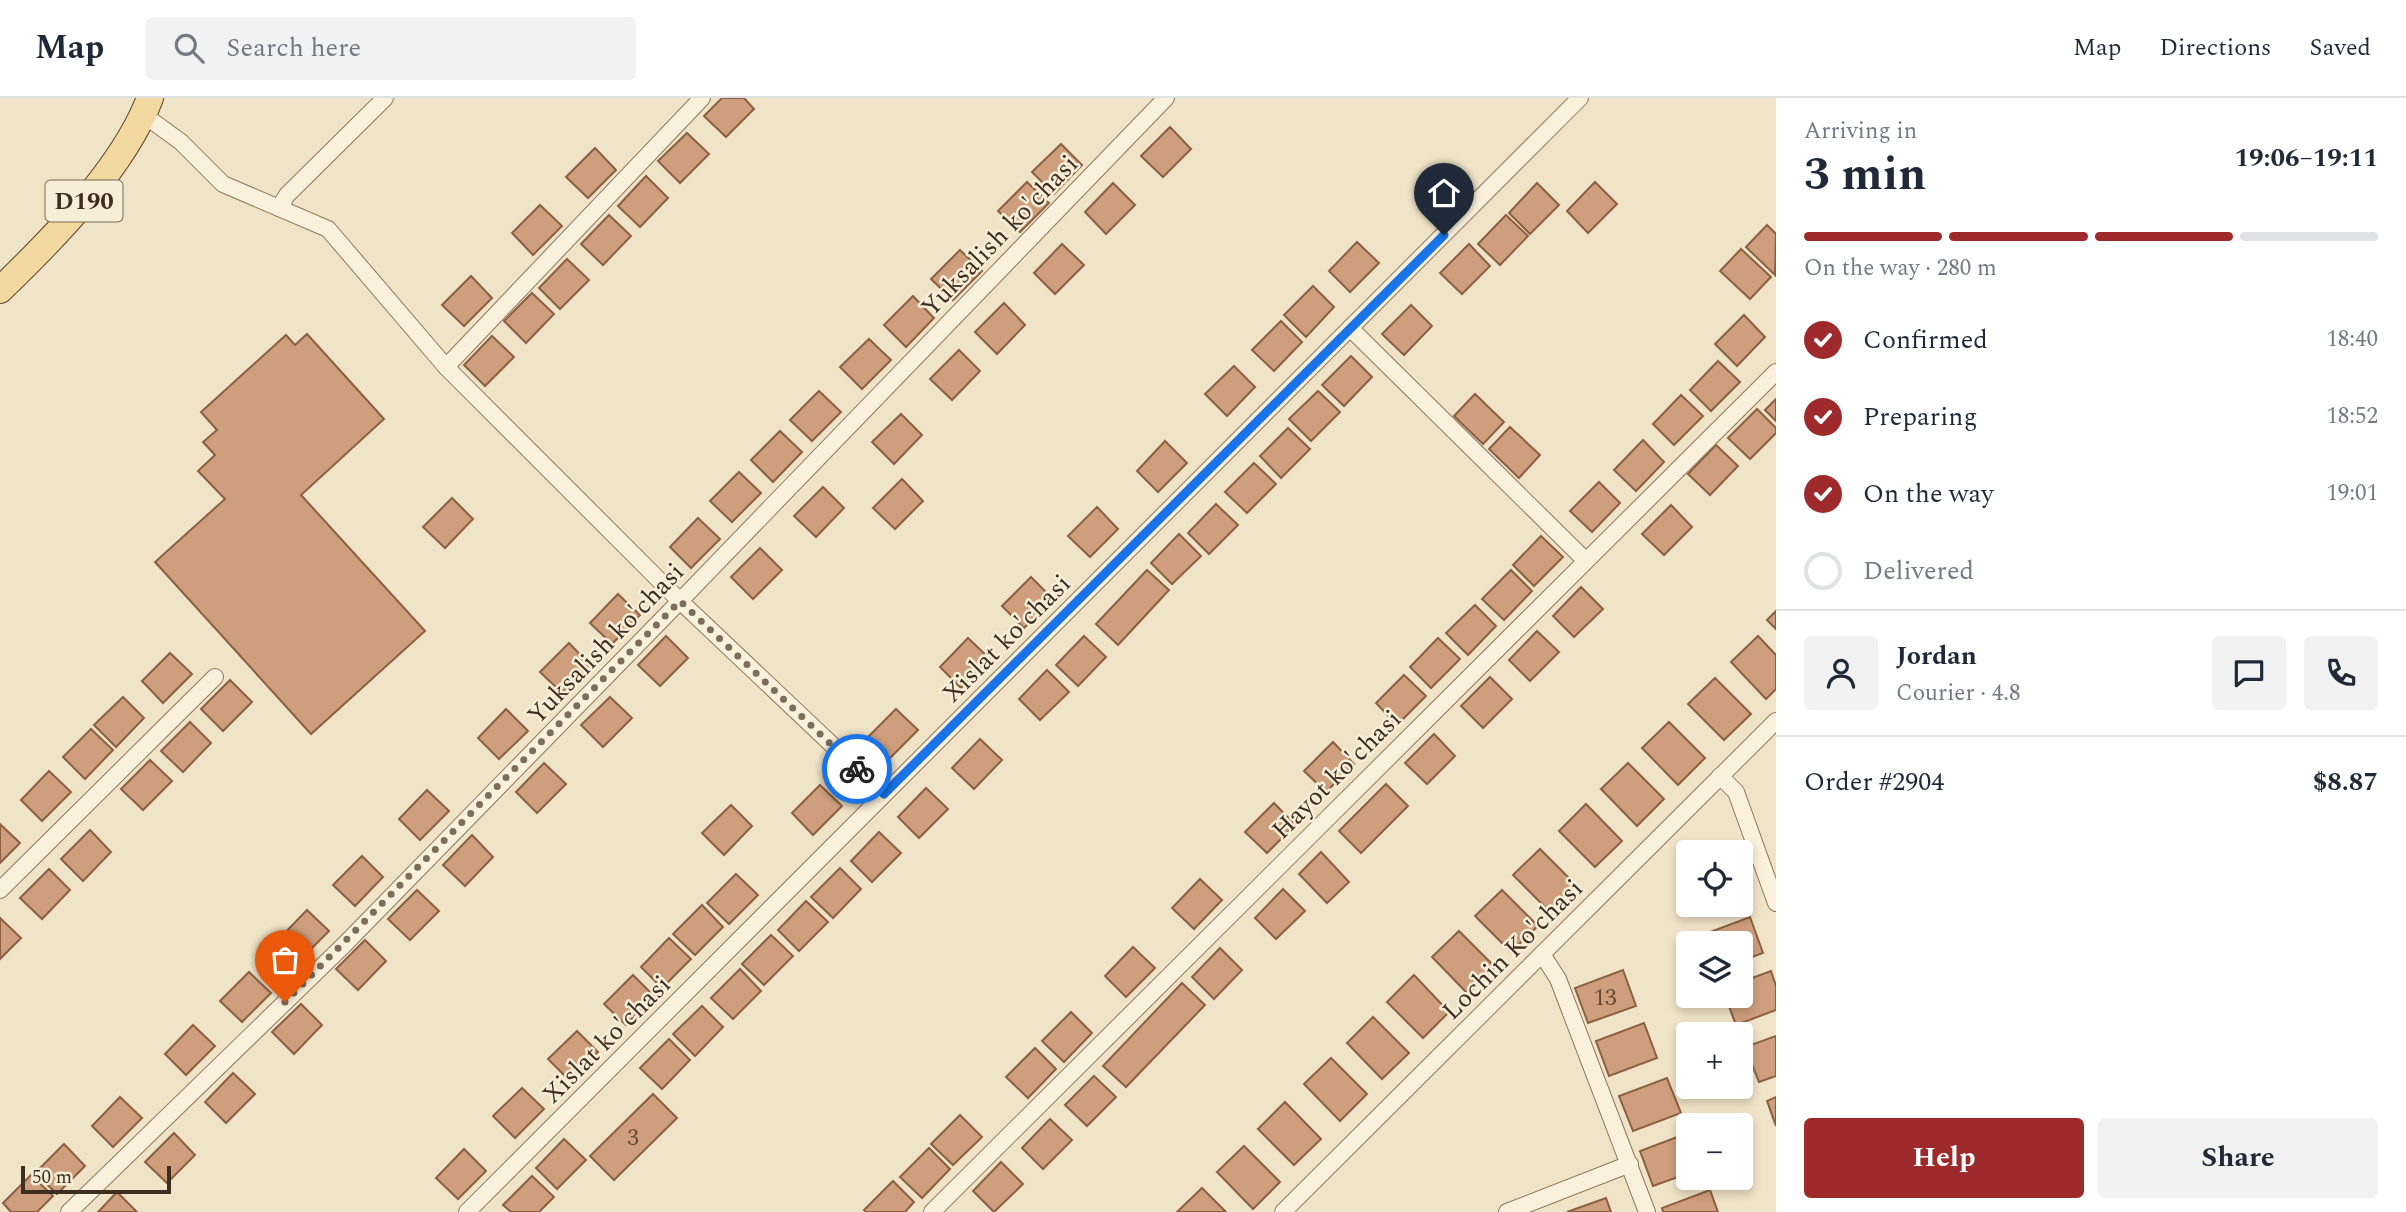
<!DOCTYPE html>
<html lang="en">
<head>
<meta charset="utf-8">
<style>
  :root { --surface:#fff; --page:#f2f2f3; --text:#1f2937; --muted:#747a83; --line:#e0e1e3; --accent:#9e2a2b }
  body { margin:0; font-family:Spectral,serif; background:var(--page); color:var(--text); height:100vh; display:flex; flex-direction:column; font-size:26px; white-space:nowrap }
  * { box-sizing:border-box; margin:0 }
  p { font-size:23px; color:var(--muted) }
  .icon { flex:none; width:38px; height:38px; fill:none; stroke:currentColor; stroke-width:2; stroke-linecap:round; stroke-linejoin:round }
  .map { position:relative; flex:1; overflow:hidden }
  .sheet { display:flex; flex-direction:column; background:var(--surface); width:630px }
  .sheet>* { flex:none }
  .fabs { position:absolute; left:1676px; top:742px; display:grid; gap:14px }
  .fabs a { display:grid; place-items:center; width:77px; height:77px; border-radius:7px; background:var(--surface); box-shadow:0 4px 10px #0003; font-size:35px }
  .scale { position:absolute; left:21px; bottom:18px; width:150px; box-sizing:border-box; padding-left:7px; border:4px solid #3d2e20; border-top:0; font-size:19px; line-height:24px; white-space:nowrap; color:#3d2e20; -webkit-text-stroke:5px #f7eed8; paint-order:stroke }
  .pin { position:absolute; display:grid; place-items:center; width:60px; height:60px; color:#fff; margin:-72px -30px; border-radius:50% 50% 50% 0; rotate:-45deg; box-shadow:0 0 7px #0007 }
  .pin .icon { rotate:45deg }
  .courier { position:absolute; display:grid; place-items:center; width:70px; height:70px; margin:-35px; border:5px solid #1a73e8; border-radius:50%; background:#fff; color:#222; box-shadow:0 2px 9px #0007 }
  .summary em { font-style:normal; font-weight:700 }
  .summary div { display:flex; flex-direction:column-reverse }
  .summary { display:flex; align-items:center; justify-content:space-between; height:119px; padding:0 28px }
  h1 { font-size:46px; font-weight:700; line-height:52px }
  .bar { display:grid; grid-template-columns:repeat(4,1fr); gap:10px 7px; align-content:center; height:84px; padding:0 28px }
  .bar i { height:9px; border-radius:5px; background:var(--line) }
  .bar .active { background:var(--accent) }
  .bar p { grid-column:span 4 }
  .line { display:flex; align-items:center; gap:18px; padding:0 28px; border-top:2px solid var(--line) }
  .line div { flex:1 }
  .round { display:grid; place-items:center; flex:none; width:74px; height:74px; border-radius:7px; background:var(--page) }
  ol { padding:0 28px; list-style:none }
  li { display:flex; align-items:center; gap:21px; height:77px }
  li p { margin-inline-start:auto }
  li .icon { padding:7px; border-radius:50%; background:var(--accent); color:#fff; stroke-width:4 }
  li:last-child { color:var(--muted) }
  li i { width:38px; height:38px; border:4px solid var(--line); border-radius:50% }
  .action { display:flex; gap:14px; margin-top:auto; padding:14px 28px }
  .action a { flex:1; height:80px; border-radius:7px; background:var(--accent); color:#fff; font-size:28px; font-weight:700; line-height:80px; text-align:center }
  .action a+a { background:var(--page); color:var(--text) }
  header { display:flex; align-items:center; gap:42px; box-sizing:border-box; height:98px; padding:0 35px; background:var(--surface); border-bottom:2px solid var(--line) }
  header strong { font-size:33px }
  nav { display:flex; gap:38px; margin-inline-start:auto; font-size:24px }
  .search { width:490px; height:63px; background:var(--page); display:flex; align-items:center; gap:18px; box-sizing:border-box; padding:0 24px; border-radius:7px; color:var(--muted); font-size:26px }
  main { display:flex; flex:1; min-height:0 }
  .map>svg:first-child { display:block }
  .building { fill:#cf9f7d; stroke:#8d5f41; stroke-width:2 }
  .lines { fill:none; stroke-linecap:round; stroke-linejoin:round }
  .street-casing { stroke:#8d765c; stroke-width:18 }
  .primary-casing { stroke:#5b4430; stroke-width:28 }
  .street { stroke:#faf1dc; stroke-width:16 }
  .primary { stroke:#f3d9a0; stroke-width:26 }
  .done { stroke:#7c6e5b; stroke-width:7; stroke-dasharray:0 12.6 }
  .route { stroke:#1a73e8; stroke-width:9 }
  .labels { text-anchor:middle; stroke-width:5; stroke-linejoin:round; paint-order:stroke }
  .number-label { font-size:23px; fill:#624a37 }
  .shield { fill:#f7eed8; stroke:#756857; stroke-width:2 }
  .shield-label { font-size:24px; font-weight:bold; fill:#3d2e20 }
  .street-label { font-size:26px; fill:#3d2e20; stroke:#f7eed8 }
</style>
</head>
<body>
<header>
<strong>Map</strong>
<div class="search"><svg class="icon" aria-label="search" viewBox="0 0 24 24"><circle cx="10" cy="10" r="6"/><path d="M15 15l6 6"/></svg>Search here</div>
<nav><a>Map</a><a>Directions</a><a>Saved</a></nav>
</header>
<main>
<div class="map">
<svg width="1776" height="1114" viewBox="0 0 1776 1114">
  <rect width="100%" height="100%" fill="#f0e4c8"/>
  <!-- building -->
  <g class="building">
    <polygon points="722,0 744,0 754,11 726,39 704,18"/>
    <polygon points="1170,29 1191,51 1163,79 1141,58"/>
    <polygon points="687,35 709,56 680,85 658,63"/>
    <polygon points="1061,46 1082,67 1054,96 1032,74"/>
    <polygon points="595,50 616,72 588,100 566,79"/>
    <polygon points="646,78 668,100 640,129 618,108"/>
    <polygon points="1027,84 1049,105 1020,134 998,113"/>
    <polygon points="1595,84 1617,106 1588,135 1567,113"/>
    <polygon points="1113,85 1135,107 1106,136 1085,114"/>
    <polygon points="1537,85 1559,107 1530,136 1509,115"/>
    <polygon points="540,107 562,128 533,157 512,135"/>
    <polygon points="609,117 631,138 603,167 581,146"/>
    <polygon points="1506,117 1528,138 1500,167 1478,146"/>
    <polygon points="1767,127 1776,136 1775,177 1746,149"/>
    <polygon points="1357,144 1379,165 1350,194 1329,173"/>
    <polygon points="1062,146 1084,167 1055,196 1034,175"/>
    <polygon points="1469,146 1490,168 1462,196 1440,175"/>
    <polygon points="1741,151 1771,179 1750,201 1720,173"/>
    <polygon points="960,152 982,173 953,202 931,181"/>
    <polygon points="567,161 589,182 560,211 539,190"/>
    <polygon points="471,178 492,200 464,228 442,207"/>
    <polygon points="1313,188 1334,209 1306,239 1284,217"/>
    <polygon points="532,195 554,216 526,245 504,223"/>
    <polygon points="913,198 934,220 906,249 884,227"/>
    <polygon points="1004,205 1025,227 997,256 975,234"/>
    <polygon points="1411,207 1432,228 1404,257 1382,236"/>
    <polygon points="1744,217 1765,239 1737,268 1715,246"/>
    <polygon points="1281,223 1302,244 1274,273 1252,252"/>
    <polygon points="307,236 384,321 301,397 425,533 311,636 155,464 225,401 198,373 215,357 203,344 217,332 201,314 286,237 295,247"/>
    <polygon points="492,238 514,259 485,288 464,267"/>
    <polygon points="869,241 891,262 862,291 840,269"/>
    <polygon points="959,252 980,273 952,302 930,281"/>
    <polygon points="1351,258 1372,279 1344,308 1322,287"/>
    <polygon points="1718,263 1740,284 1711,313 1690,292"/>
    <polygon points="1234,268 1255,289 1227,318 1205,296"/>
    <polygon points="819,293 841,314 812,343 790,322"/>
    <polygon points="1318,293 1340,314 1311,343 1289,321"/>
    <polygon points="1475,296 1504,324 1483,346 1454,318"/>
    <polygon points="1681,297 1703,318 1674,347 1653,326"/>
    <polygon points="1776,301 1776,323 1765,312"/>
    <polygon points="1757,311 1776,330 1776,335 1750,361 1728,340"/>
    <polygon points="901,316 922,337 894,366 872,344"/>
    <polygon points="1510,329 1540,357 1519,380 1489,351"/>
    <polygon points="1288,330 1310,351 1281,380 1260,358"/>
    <polygon points="780,333 802,354 773,384 751,362"/>
    <polygon points="1643,342 1664,364 1636,393 1614,372"/>
    <polygon points="1165,343 1187,365 1158,394 1137,373"/>
    <polygon points="1716,347 1738,368 1710,397 1688,376"/>
    <polygon points="1254,365 1276,386 1247,415 1225,394"/>
    <polygon points="739,374 761,395 732,424 710,403"/>
    <polygon points="902,381 923,403 895,431 873,410"/>
    <polygon points="1599,384 1620,405 1592,434 1570,413"/>
    <polygon points="823,389 844,410 816,439 794,418"/>
    <polygon points="452,400 473,421 445,450 423,429"/>
    <polygon points="1216,406 1238,427 1209,456 1188,435"/>
    <polygon points="1671,407 1692,429 1664,457 1642,436"/>
    <polygon points="1097,409 1118,431 1090,459 1068,438"/>
    <polygon points="698,420 720,441 691,470 670,449"/>
    <polygon points="1179,436 1201,458 1172,486 1151,465"/>
    <polygon points="1541,438 1563,459 1534,488 1513,467"/>
    <polygon points="760,450 782,472 753,501 731,479"/>
    <polygon points="1147,472 1169,492 1118,547 1096,526"/>
    <polygon points="1511,472 1532,493 1504,522 1482,501"/>
    <polygon points="1031,479 1053,501 1024,530 1002,508"/>
    <polygon points="1581,489 1603,511 1574,539 1553,518"/>
    <polygon points="618,496 640,517 612,546 590,525"/>
    <polygon points="1475,507 1496,528 1468,557 1446,535"/>
    <polygon points="1776,513 1776,531 1767,522"/>
    <polygon points="1537,533 1559,554 1530,583 1509,562"/>
    <polygon points="666,538 688,560 660,588 638,567"/>
    <polygon points="1084,538 1106,559 1078,588 1056,567"/>
    <polygon points="1758,538 1776,557 1776,591 1766,601 1731,564"/>
    <polygon points="968,540 990,561 961,590 940,569"/>
    <polygon points="1438,540 1460,561 1431,590 1410,569"/>
    <polygon points="569,545 590,567 562,595 540,574"/>
    <polygon points="170,555 192,576 163,605 142,583"/>
    <polygon points="1047,572 1069,594 1040,622 1019,601"/>
    <polygon points="1404,577 1426,598 1397,627 1376,605"/>
    <polygon points="1490,579 1512,601 1483,630 1461,608"/>
    <polygon points="1715,580 1751,616 1724,642 1688,606"/>
    <polygon points="230,582 252,604 223,633 201,611"/>
    <polygon points="123,599 144,620 116,649 94,627"/>
    <polygon points="610,599 632,620 603,649 581,627"/>
    <polygon points="506,611 528,633 499,661 478,640"/>
    <polygon points="896,611 918,632 889,661 867,640"/>
    <polygon points="190,624 211,645 183,674 161,653"/>
    <polygon points="1669,624 1705,660 1678,687 1642,650"/>
    <polygon points="91,631 113,652 85,681 63,659"/>
    <polygon points="1434,636 1455,658 1427,686 1405,665"/>
    <polygon points="980,641 1002,662 974,691 952,670"/>
    <polygon points="1333,644 1354,666 1326,694 1304,673"/>
    <polygon points="150,662 172,683 143,712 121,691"/>
    <polygon points="544,665 566,686 537,715 516,694"/>
    <polygon points="1628,665 1664,701 1637,728 1601,691"/>
    <polygon points="49,673 71,694 42,723 21,702"/>
    <polygon points="1386,686 1408,708 1361,755 1339,733"/>
    <polygon points="820,687 842,708 813,737 792,715"/>
    <polygon points="926,690 948,711 919,740 898,719"/>
    <polygon points="427,692 449,713 420,742 399,721"/>
    <polygon points="1274,705 1295,727 1267,755 1245,734"/>
    <polygon points="1586,706 1622,743 1595,769 1559,733"/>
    <polygon points="731,707 752,728 724,757 702,735"/>
    <polygon points="0,726 20,745 0,765"/>
    <polygon points="90,732 111,754 83,783 61,761"/>
    <polygon points="879,734 901,755 872,784 851,763"/>
    <polygon points="472,737 493,759 465,788 443,767"/>
    <polygon points="1540,751 1576,787 1549,813 1513,777"/>
    <polygon points="1321,754 1349,784 1327,805 1299,776"/>
    <polygon points="362,758 383,779 355,808 333,787"/>
    <polygon points="840,770 861,791 833,820 811,799"/>
    <polygon points="49,771 70,792 42,821 20,800"/>
    <polygon points="736,776 758,797 729,826 707,805"/>
    <polygon points="1689,777 1689,804 1680,780"/>
    <polygon points="1200,781 1222,802 1194,831 1172,810"/>
    <polygon points="1283,791 1305,813 1276,841 1255,820"/>
    <polygon points="417,792 439,813 410,842 388,821"/>
    <polygon points="1502,792 1538,828 1511,854 1475,818"/>
    <polygon points="806,803 828,824 799,853 778,832"/>
    <polygon points="702,807 723,829 695,857 673,836"/>
    <polygon points="1690,807 1716,807 1693,815"/>
    <polygon points="307,812 329,833 300,862 279,841"/>
    <polygon points="1750,819 1763,855 1741,863 1741,845 1705,845 1702,837"/>
    <polygon points="0,820 21,840 0,861"/>
    <polygon points="1459,833 1495,869 1468,896 1432,859"/>
    <polygon points="771,837 793,858 764,887 742,866"/>
    <polygon points="669,840 691,861 662,890 641,869"/>
    <polygon points="365,842 386,863 358,892 336,871"/>
    <polygon points="1133,849 1155,870 1126,899 1105,878"/>
    <polygon points="1220,850 1242,872 1214,901 1192,879"/>
    <polygon points="740,871 761,893 733,921 711,900"/>
    <polygon points="1623,872 1636,908 1588,925 1575,890"/>
    <polygon points="1771,873 1776,888 1776,912 1736,927 1725,898 1741,898 1741,884"/>
    <polygon points="249,874 271,895 242,924 220,903"/>
    <polygon points="633,877 654,898 626,927 604,906"/>
    <polygon points="1414,877 1449,914 1423,940 1387,904"/>
    <polygon points="1182,885 1205,907 1126,989 1103,968"/>
    <polygon points="301,906 322,927 294,956 272,934"/>
    <polygon points="702,908 723,929 695,958 673,936"/>
    <polygon points="1071,914 1092,935 1064,964 1042,943"/>
    <polygon points="1373,919 1409,955 1382,981 1347,945"/>
    <polygon points="1644,925 1657,960 1609,978 1596,943"/>
    <polygon points="193,927 215,948 186,977 165,956"/>
    <polygon points="577,933 598,954 570,983 548,961"/>
    <polygon points="1776,938 1776,978 1759,984 1745,949"/>
    <polygon points="669,941 690,962 662,991 640,970"/>
    <polygon points="1035,950 1056,971 1028,1000 1006,979"/>
    <polygon points="1331,960 1367,996 1340,1023 1304,986"/>
    <polygon points="233,975 255,996 226,1025 205,1004"/>
    <polygon points="1094,978 1116,999 1087,1028 1065,1007"/>
    <polygon points="1667,980 1681,1015 1633,1033 1619,998"/>
    <polygon points="522,990 544,1011 515,1040 493,1018"/>
    <polygon points="653,996 677,1020 614,1082 590,1058"/>
    <polygon points="120,999 142,1020 113,1049 92,1028"/>
    <polygon points="1776,999 1776,1028 1767,1003"/>
    <polygon points="1285,1004 1321,1041 1294,1067 1258,1031"/>
    <polygon points="960,1017 982,1039 953,1067 931,1046"/>
    <polygon points="1050,1021 1072,1042 1043,1071 1022,1050"/>
    <polygon points="174,1035 195,1057 167,1085 145,1064"/>
    <polygon points="1688,1035 1689,1075 1653,1088 1640,1053"/>
    <polygon points="564,1041 586,1062 557,1091 536,1070"/>
    <polygon points="64,1046 85,1068 57,1096 35,1075"/>
    <polygon points="1244,1048 1280,1084 1253,1111 1217,1074"/>
    <polygon points="929,1050 950,1071 922,1100 900,1079"/>
    <polygon points="464,1051 486,1073 458,1101 436,1080"/>
    <polygon points="1001,1064 1023,1086 994,1114 973,1093"/>
    <polygon points="31,1077 53,1098 37,1114 11,1114 3,1105"/>
    <polygon points="532,1078 554,1099 539,1114 511,1114 503,1107"/>
    <polygon points="893,1083 914,1104 905,1114 866,1114 864,1112"/>
    <polygon points="1202,1090 1226,1114 1177,1114"/>
    <polygon points="1710,1092 1718,1114 1663,1114 1662,1110"/>
    <polygon points="117,1094 137,1114 98,1114"/>
    <polygon points="1606,1100 1611,1114 1567,1114"/>
  </g>
  <g class="lines">
    <defs>
      <g id="street">
        <polyline points="144,17 181,44 223,86 328,131 446,269 680,503 884,696"/>
        <polyline points="279,110 287,97 385,0"/>
        <polyline points="1350,230 1585,462"/>
        <polyline points="446,269 702,0"/>
        <polyline points="1720,678 1736,694 1776,805"/>
        <polyline points="0,792 215,579"/>
        <polyline points="1542,856 1558,881 1647,1114"/>
        <polyline points="69,1114 344,847 680,503 1166,0"/>
        <polyline points="467,1114 1580,0"/>
        <polyline points="932,1114 1776,274"/>
        <polyline points="1283,1114 1776,623"/>
        <polyline points="1507,1114 1630,1066"/>
      </g>
      <path id="primary" d="M 0,192 C 53,141 124,69 150,0"/>
    </defs>
    <!-- street casing -->
    <use href="#street" class="street-casing"/>
    <!-- primary casing -->
    <use href="#primary" class="primary-casing"/>
    <!-- street -->
    <use href="#street" class="street"/>
    <!-- primary -->
    <use href="#primary" class="primary"/>
  </g>
  <g class="lines">
    <!-- done -->
    <polyline class="done" points="285,904 680,503 857,671"/>
    <!-- route -->
    <polyline class="route" points="857,671 884,696 1444,137"/>
  </g>
  <g class="labels">
    <!-- number labels -->
    <g class="number-label">
      <text x="1605" y="907">13</text>
      <text x="633" y="1047">3</text>
    </g>
    <!-- shield labels -->
    <rect class="shield" x="45.5" y="82.5" width="77" height="41" rx="5"/>
    <g class="shield-label">
      <text x="84" y="111">D190</text>
    </g>
    <!-- street labels -->
    <g class="street-label">
      <text transform="translate(999 137) rotate(-46)" y="9">Yuksalish ko'chasi</text>
      <text transform="translate(1006 540) rotate(-45)" y="9">Xislat ko'chasi</text>
      <text transform="translate(605 545) rotate(-46)" y="9">Yuksalish ko'chasi</text>
      <text transform="translate(1336 676) rotate(-45)" y="9">Hayot ko'chasi</text>
      <text transform="translate(1512 851) rotate(-45)" y="9">Lochin Ko'chasi</text>
      <text transform="translate(606 941) rotate(-45)" y="9">Xislat ko'chasi</text>
    </g>
  </g>
</svg>
<div class="fabs">
<a><svg class="icon" aria-label="locate" viewBox="0 0 24 24"><circle cx="12" cy="12" r="6"/><path d="M12 2v4M12 18v4M2 12h4M18 12h4"/></svg></a>
<a><svg class="icon" aria-label="layers" viewBox="0 0 24 24"><path d="M12 4l9 5-9 5-9-5zM3 14l9 5 9-5"/></svg></a>
<a>+</a>
<a>−</a>
</div>
<div class="scale">50 m</div>
<div class="pin" style="left:285px;top:904px;background:#ea580c"><svg class="icon" aria-label="bag" viewBox="0 0 24 24"><path d="M5 8h14l-1 12H6zM9 8a3 3 0 0 1 6 0"/></svg></div>
<div class="pin" style="left:1444px;top:137px;background:#1f2937"><svg class="icon" aria-label="home" viewBox="0 0 24 24"><path d="M3 11l9-7 9 7M6 9v11h12V9"/></svg></div>
<div class="courier" style="left:857px;top:671px"><svg class="icon" aria-label="bike" viewBox="0 0 24 24"><circle cx="6" cy="16" r="4"/><circle cx="18" cy="16" r="4"/><path d="M6 16l4-8h5l3 8M10 8l3 8H6M13 5h3"/></svg></div>
</div>
<section class="sheet">
<div class="summary"><div><h1>3 min</h1><p>Arriving in</p></div><em>19:06–19:11</em></div>
<div class="bar"><i class="active"></i><i class="active"></i><i class="active"></i><i></i><p>On the way · 280 m</p></div>
<ol>
<li><svg class="icon" aria-label="check" viewBox="0 0 24 24"><path d="M5 12l5 5 9-10"/></svg>Confirmed<p>18:40</p></li>
<li><svg class="icon" aria-label="check" viewBox="0 0 24 24"><path d="M5 12l5 5 9-10"/></svg>Preparing<p>18:52</p></li>
<li><svg class="icon" aria-label="check" viewBox="0 0 24 24"><path d="M5 12l5 5 9-10"/></svg>On the way<p>19:01</p></li>
<li><i></i>Delivered</li>
</ol>
<div class="line" style="height:126px"><a class="round"><svg class="icon" aria-label="person" viewBox="0 0 24 24"><circle cx="12" cy="8" r="4"/><path d="M4 21q1-7 8-7t8 7"/></svg></a><div><b>Jordan</b><p>Courier · 4.8</p></div><a class="round"><svg class="icon" aria-label="chat" viewBox="0 0 24 24"><path d="M4 5h16v11H9l-5 4z"/></svg></a><a class="round"><svg class="icon" aria-label="phone" viewBox="0 0 24 24"><path d="M5 4h4l2 5-3 2q2 4 5 5l2-3 5 2v4C11 20 4 13 5 4z"/></svg></a></div>
<div class="line" style="height:91px"><div>Order #2904</div><b>$8.87</b></div>
<div class="action"><a>Help</a><a>Share</a></div>
</section>
</main>
</body>
</html>
